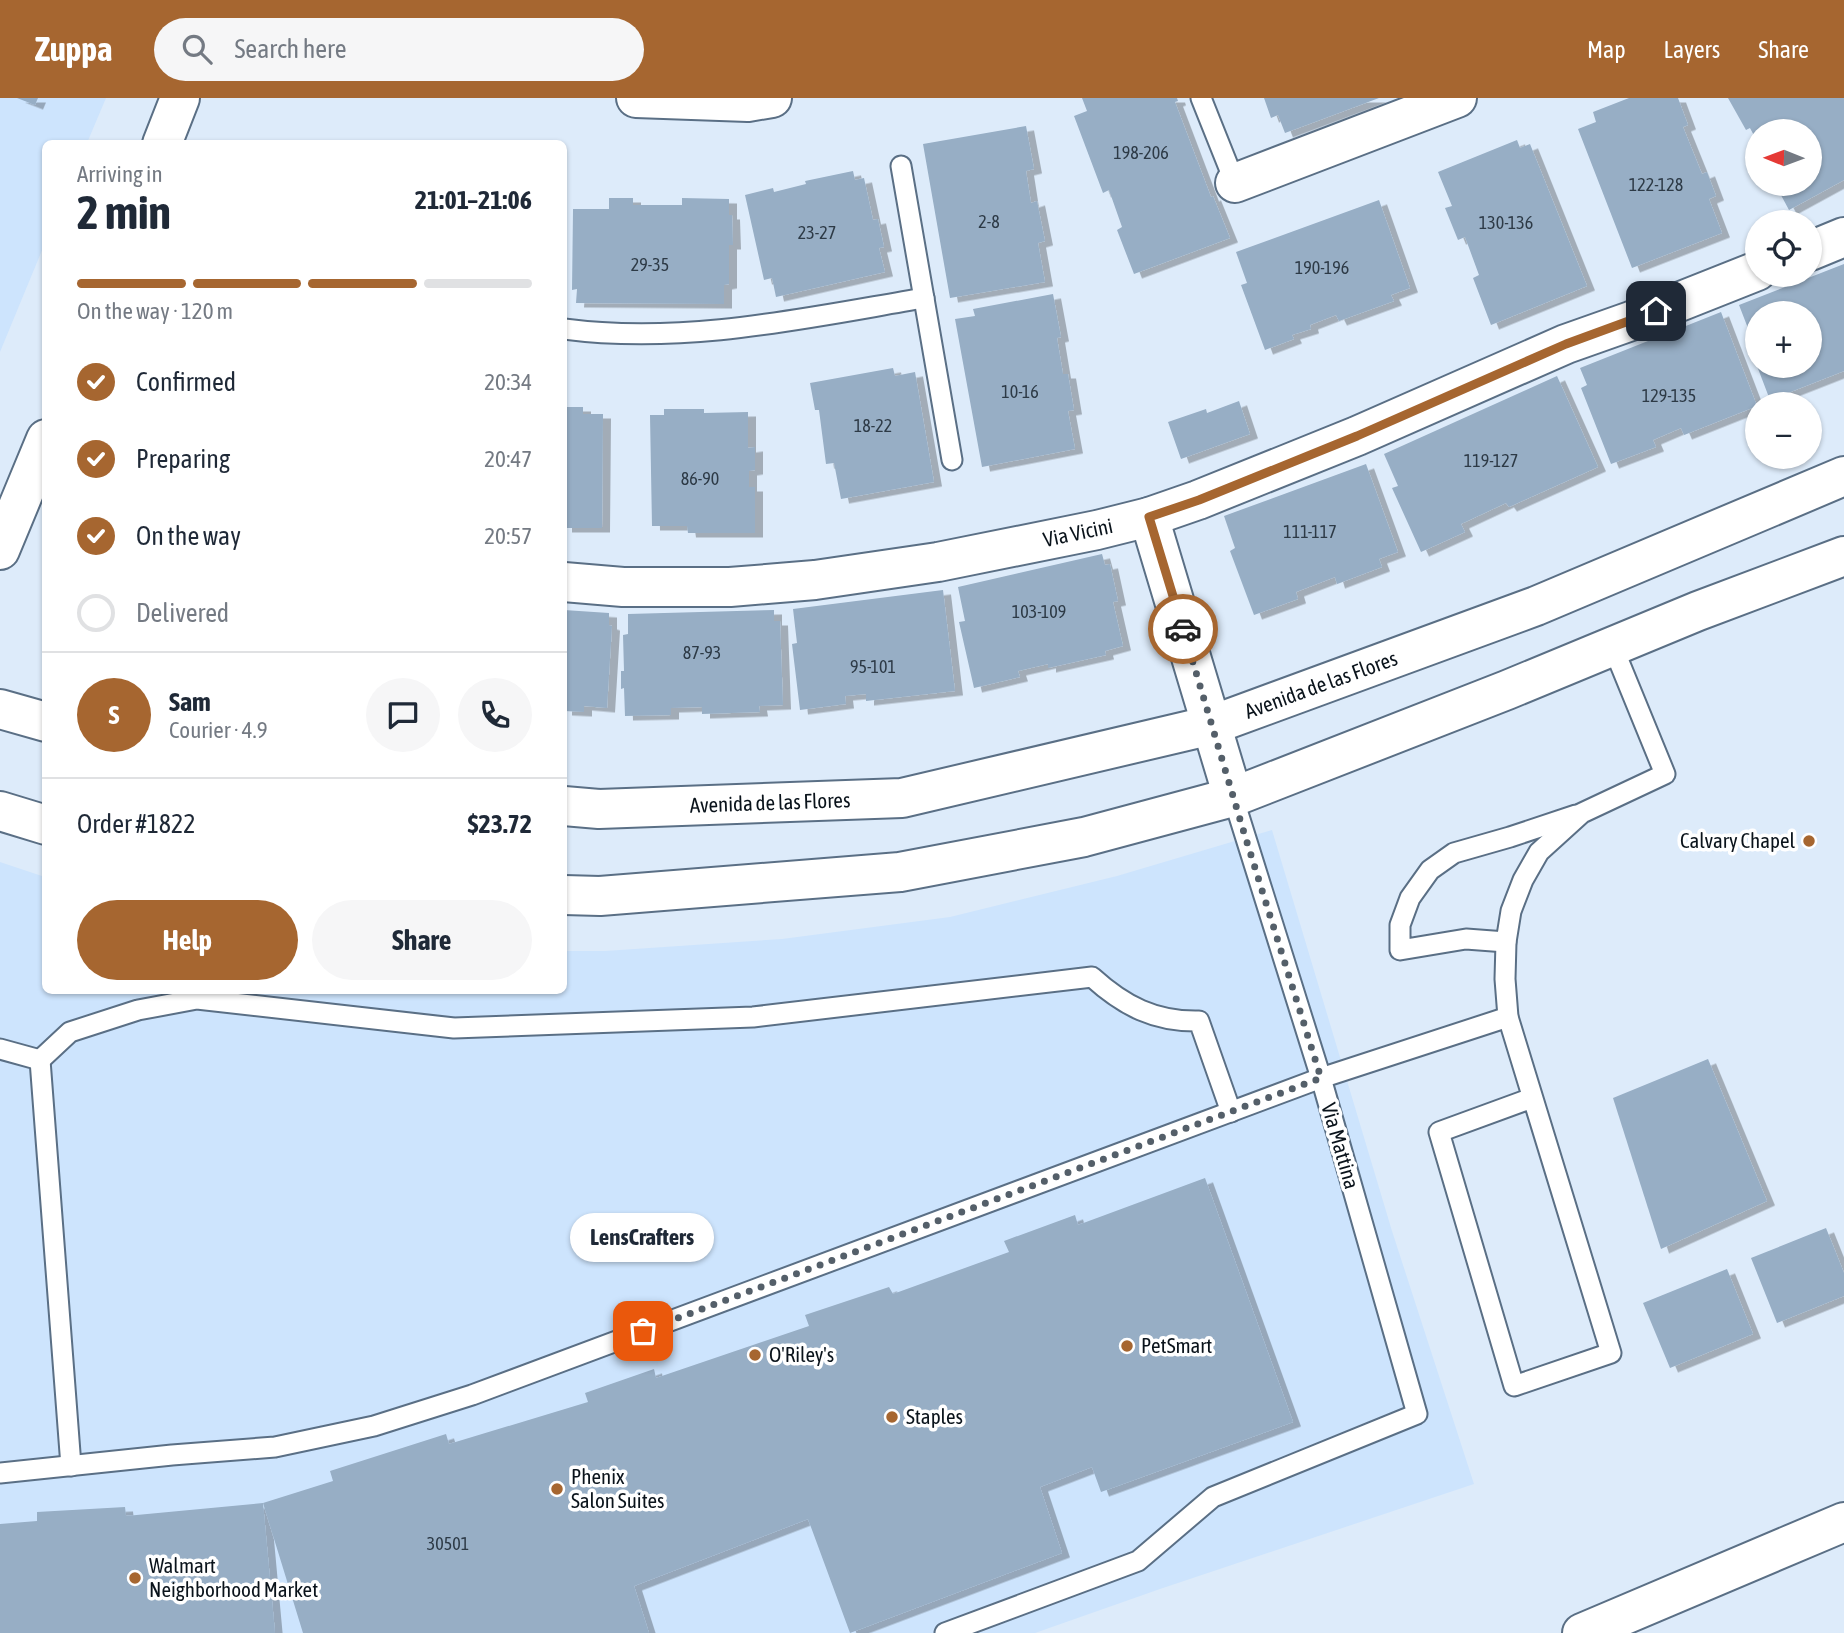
<!DOCTYPE html>
<html lang="en">
<head>
<meta charset="utf-8">
<style>
  :root { --surface:#fff; --page:#f6f6f7; --text:#1f2937; --muted:#747a83; --line:#e0e1e3; --accent:#a66630 }
  body { margin:0; font-family:"Asap Condensed",sans-serif; background:var(--page); color:var(--text); height:100vh; display:flex; flex-direction:column; font-size:26px; white-space:nowrap }
  * { box-sizing:border-box; margin:0 }
  p { font-size:23px; color:var(--muted) }
  .icon { flex:none; width:38px; height:38px; fill:none; stroke:currentColor; stroke-width:2; stroke-linecap:round; stroke-linejoin:round }
  .map { position:relative; flex:1; overflow:hidden }
  .side { position:absolute; left:42px; top:42px; width:525px; height:854px; display:flex; flex-direction:column; background:var(--surface); border-radius:10px; box-shadow:0 2px 5px #0004 }
  .side>* { flex:none }
  .needle { width:46px; rotate:271deg }
  .tools { position:absolute; left:1745px; top:21px; display:grid; gap:14px }
  .tools a { display:grid; place-items:center; width:77px; height:77px; border-radius:50%; background:var(--surface); box-shadow:0 2px 5px #0004; font-size:35px }
  .pin { position:absolute; display:grid; place-items:center; width:60px; height:60px; color:#fff; margin:-30px; border-radius:14px; box-shadow:0 4px 10px #0006 }
  .courier { position:absolute; display:grid; place-items:center; width:70px; height:70px; margin:-35px; border:5px solid #a66630; border-radius:50%; background:#fff; color:#222; box-shadow:0 2px 9px #0007 }
  .bubble { position:absolute; height:49px; border-radius:24px; background:var(--surface); box-shadow:0 2px 5px #0004; font-size:23px; font-weight:700; line-height:49px; text-align:center }
  .summary em { font-style:normal; font-weight:700 }
  .summary div { display:flex; flex-direction:column-reverse }
  .summary { display:flex; align-items:center; justify-content:space-between; height:119px; padding:0 35px }
  h1 { font-size:46px; font-weight:700; line-height:52px }
  .bar { display:grid; grid-template-columns:repeat(4,1fr); gap:10px 7px; align-content:center; height:84px; padding:0 35px }
  .bar i { height:9px; border-radius:5px; background:var(--line) }
  .bar .selected { background:var(--accent) }
  .bar p { grid-column:span 4 }
  .line { display:flex; align-items:center; gap:18px; padding:0 35px; border-top:2px solid var(--line) }
  .line div { flex:1 }
  .round { display:grid; place-items:center; flex:none; width:74px; height:74px; border-radius:37px; background:var(--page) }
  ol { padding:0 35px; list-style:none }
  li { display:flex; align-items:center; gap:21px; height:77px }
  li p { margin-inline-start:auto }
  li .icon { padding:7px; border-radius:50%; background:var(--accent); color:#fff; stroke-width:4 }
  li:last-child { color:var(--muted) }
  li i { width:38px; height:38px; border:4px solid var(--line); border-radius:50% }
  .action { display:flex; gap:14px; margin-top:auto; padding:14px 35px }
  .action a { flex:1; height:80px; border-radius:42px; background:var(--accent); color:#fff; font-size:28px; font-weight:700; line-height:80px; text-align:center }
  .action a+a { background:var(--page); color:var(--text) }
  header { display:flex; align-items:center; gap:42px; box-sizing:border-box; height:98px; padding:0 35px; background:var(--accent); color:#fff }
  header strong { font-size:33px }
  nav { display:flex; gap:38px; margin-inline-start:auto; font-size:24px }
  .search { width:490px; height:63px; background:var(--page); display:flex; align-items:center; gap:18px; box-sizing:border-box; padding:0 24px; border-radius:38px; color:var(--muted); font-size:26px }
  .map>svg:first-child { display:block }
  .built { fill:#cde4fd }
  .building { fill:#97aec5; filter:url(#shadow) }
  .lines { fill:none; stroke-linecap:round; stroke-linejoin:round }
  .service-casing { stroke:#5a6f85; stroke-width:23 }
  .minor-casing { stroke:#5a6f85; stroke-width:42 }
  .tertiary-casing { stroke:#5a6f85; stroke-width:42 }
  .secondary-casing { stroke:#5a6f85; stroke-width:42 }
  .motorway-casing { stroke:#5a6f85; stroke-width:42 }
  .service { stroke:#fff; stroke-width:19 }
  .minor { stroke:#fff; stroke-width:38 }
  .tertiary { stroke:#fff; stroke-width:38 }
  .secondary { stroke:#fff; stroke-width:38 }
  .motorway { stroke:#fff; stroke-width:38 }
  .done { stroke:#545f69; stroke-width:7; stroke-dasharray:0 12.6 }
  .route { stroke:#a66630; stroke-width:9 }
  .poi-dot { fill:#a66630; stroke:#fff; stroke-width:2.5 }
  .labels { text-anchor:middle; stroke-width:7; stroke-linejoin:round; paint-order:stroke }
  .number-label { font-size:18px; fill:#2d3a46 }
  .street-label { font-size:21px; fill:#0a131b; stroke:#fff }
  .poi-label { font-size:21px; fill:#0a131b; stroke:#fff; text-anchor:start }
</style>
</head>
<body>
<header>
<strong>Zuppa</strong>
<div class="search"><svg class="icon" aria-label="search" viewBox="0 0 24 24"><circle cx="10" cy="10" r="6"/><path d="M15 15l6 6"/></svg>Search here</div>
<nav><a>Map</a><a>Layers</a><a>Share</a></nav>
</header>
<div class="map">
<svg width="1844" height="1535" viewBox="0 0 1844 1535">
  <defs>
    <filter id="shadow"><feDropShadow dx="8" dy="4.5" stdDeviation="0" flood-color="#0004"/></filter>
  </defs>
  <rect width="100%" height="100%" fill="#ddebfa"/>
  <!-- built -->
  <g class="built">
    <polygon points="0,0 106,0 87,45 46,46 45,145 0,254"/>
    <polygon points="1272,732 1392,1133 1474,1386 1160,1491 1035,1535 0,1535 0,764 45,779 46,892 564,892 564,853 605,853 782,841 950,819 1117,778"/>
  </g>
  <!-- building -->
  <g class="building">
    <polygon points="17,0 38,0 35,7"/>
    <polygon points="1082,0 1177,0 1178,3 1175,4 1211,99 1213,98 1230,140 1134,176 1117,132 1122,129 1109,92 1103,95 1074,18 1087,13"/>
    <polygon points="1264,0 1379,0 1285,35 1278,17 1271,20"/>
    <polygon points="1629,0 1678,0 1688,27 1683,29 1702,76 1707,74 1716,98 1709,101 1722,135 1632,170 1578,31 1596,24 1593,14"/>
    <polygon points="1728,0 1844,0 1844,82 1789,112 1775,86 1810,86 1810,33 1757,33 1757,43 1750,30 1746,32"/>
    <polygon points="1026,28 1034,71 1026,73 1031,105 1037,103 1045,143 1038,145 1045,184 950,200 923,46"/>
    <polygon points="1517,42 1520,50 1530,46 1587,188 1491,227 1473,180 1479,177 1465,139 1458,142 1445,110 1452,108 1438,74"/>
    <polygon points="853,73 855,82 864,80 873,122 878,121 884,149 879,150 885,174 776,199 772,180 764,182 745,97 773,90 774,94 806,86 805,83"/>
    <polygon points="609,100 633,100 633,107 682,107 682,100 729,101 729,117 732,117 733,147 729,147 729,186 724,187 724,206 576,205 577,191 572,192 573,111 609,111"/>
    <polygon points="1379,102 1410,190 1391,197 1394,203 1339,223 1336,217 1310,227 1311,231 1292,237 1294,241 1265,252 1241,187 1247,185 1236,154"/>
    <polygon points="1844,166 1844,273 1770,302 1757,268 1810,268 1810,215 1757,215 1757,267 1746,240 1751,238 1739,207"/>
    <polygon points="1053,196 1061,239 1057,240 1063,276 1068,276 1074,312 1068,313 1075,351 982,369 955,221 975,218 973,211"/>
    <polygon points="1721,214 1757,308 1684,337 1681,330 1653,342 1656,349 1611,366 1581,290 1587,287 1580,270"/>
    <polygon points="893,270 895,278 915,274 934,384 841,401 834,365 826,366 819,312 815,312 810,285"/>
    <polygon points="1557,278 1598,369 1509,409 1506,405 1461,426 1465,434 1421,454 1392,390 1398,388 1384,356"/>
    <polygon points="1239,303 1250,336 1181,361 1168,324 1206,311 1207,315"/>
    <polygon points="564,309 583,309 583,316 603,316 602,430 564,430"/>
    <polygon points="664,311 704,311 704,315 748,314 748,350 755,349 755,372 749,373 749,389 755,389 755,435 688,435 687,428 652,428 650,317 664,317"/>
    <polygon points="1366,366 1398,454 1379,461 1382,469 1337,486 1335,479 1296,494 1298,501 1254,517 1230,453 1235,450 1224,418"/>
    <polygon points="1102,456 1105,467 1110,466 1118,503 1113,504 1123,548 1105,553 1106,557 1048,570 1048,566 1018,573 1020,579 974,590 959,524 965,523 958,489"/>
    <polygon points="943,492 955,593 866,603 866,596 845,598 846,606 800,612 792,546 797,545 793,511"/>
    <polygon points="564,512 609,515 609,527 612,528 607,610 584,608 584,614 564,613"/>
    <polygon points="774,512 774,523 780,523 783,607 759,608 760,614 702,616 702,609 671,610 671,617 625,618 624,590 621,591 621,573 624,573 623,537 628,536 628,516"/>
    <polygon points="1708,961 1767,1103 1661,1151 1613,1000"/>
    <polygon points="1205,1080 1293,1324 1101,1394 1092,1369 1040,1389 1062,1455 850,1535 808,1421 634,1488 649,1535 303,1535 263,1405 333,1383 330,1373 446,1336 449,1346 588,1304 585,1295 654,1271 656,1280 809,1228 805,1217 889,1189 893,1196 1009,1154 1004,1143 1075,1117 1078,1127"/>
    <polygon points="1826,1130 1844,1175 1844,1198 1777,1225 1751,1160"/>
    <polygon points="1727,1171 1753,1236 1670,1270 1643,1205"/>
    <polygon points="263,1405 275,1535 0,1535 0,1426 37,1423 37,1414 125,1409 126,1418"/>
  </g>
  <g class="lines">
    <defs>
      <g id="service">
        <polyline points="1201,0 1235,85"/>
        <polyline points="901,68 952,362"/>
        <path d="M 564,231 C 686,247 805,220 924,200"/>
        <polyline points="1506,844 1466,841 1400,852 1400,827 1410,800 1430,772 1454,755 1510,739 1576,717"/>
        <polyline points="0,951 40,962"/>
        <path d="M 40,962 L 70,934 L 138,912 L 197,901 L 454,930 L 753,919 L 1092,879 C 1124,908 1155,924 1199,923 L 1231,1014"/>
        <polyline points="40,962 71,1368"/>
        <polyline points="1532,1000 1439,1034 1514,1288 1611,1255 1508,919 1505,881 1506,844 1511,813 1523,782 1539,754 1582,715 1665,676 1613,549"/>
        <polyline points="0,1375 172,1357 275,1349 374,1328 472,1297 1321,980 1508,919"/>
        <polyline points="945,1535 1138,1463 1213,1399 1417,1316 1321,980 1233,699"/>
      </g>
      <g id="minor">
        <polyline points="1235,85 1457,0"/>
        <polyline points="1810,153 1844,139"/>
        <polyline points="1149,419 1233,699"/>
        <polyline points="564,484 623,489 730,489 815,482 938,464 1097,432 1149,419 1198,402 1357,338 1566,246 1631,223 1757,173"/>
      </g>
      <g id="tertiary">
        <polyline points="636,0 748,4 772,0"/>
        <polyline points="162,46 180,0"/>
        <polyline points="0,452 46,341"/>
      </g>
      <g id="secondary">
        <polyline points="0,611 46,624"/>
        <polyline points="564,708 599,711 902,700 1212,627 1536,508 1844,378"/>
        <polyline points="0,713 46,727"/>
        <polyline points="564,797 600,798 900,774 1084,739 1233,699 1507,592 1698,513 1844,458"/>
      </g>
      <polyline id="motorway" points="1582,1535 1844,1424"/>
    </defs>
    <!-- service casing -->
    <use href="#service" class="service-casing"/>
    <!-- minor casing -->
    <use href="#minor" class="minor-casing"/>
    <!-- tertiary casing -->
    <use href="#tertiary" class="tertiary-casing"/>
    <!-- secondary casing -->
    <use href="#secondary" class="secondary-casing"/>
    <!-- motorway casing -->
    <use href="#motorway" class="motorway-casing"/>
    <!-- service -->
    <use href="#service" class="service"/>
    <!-- minor -->
    <use href="#minor" class="minor"/>
    <!-- tertiary -->
    <use href="#tertiary" class="tertiary"/>
    <!-- secondary -->
    <use href="#secondary" class="secondary"/>
    <!-- motorway -->
    <use href="#motorway" class="motorway"/>
  </g>
  <g class="lines">
    <!-- done -->
    <polyline class="done" points="643,1233 1321,980 1245,738 1183,531"/>
    <!-- route -->
    <polyline class="route" points="1183,531 1149,419 1199,402 1357,338 1566,246 1656,213"/>
  </g>
  <!-- markers -->
  <g class="poi-dot">
    <circle cx="1809" cy="743" r="7"/>
    <circle cx="1127" cy="1248" r="7"/>
    <circle cx="755" cy="1257" r="7"/>
    <circle cx="892" cy="1319" r="7"/>
    <circle cx="557" cy="1391" r="7"/>
    <circle cx="135" cy="1480" r="7"/>
  </g>
  <g class="labels">
    <!-- number labels -->
    <g class="number-label">
      <text x="1141" y="61">198-206</text>
      <text x="1656" y="93">122-128</text>
      <text x="989" y="130">2-8</text>
      <text x="1506" y="131">130-136</text>
      <text x="817" y="141">23-27</text>
      <text x="650" y="173">29-35</text>
      <text x="1322" y="176">190-196</text>
      <text x="1020" y="300">10-16</text>
      <text x="1669" y="304">129-135</text>
      <text x="873" y="334">18-22</text>
      <text x="1491" y="369">119-127</text>
      <text x="700" y="387">86-90</text>
      <text x="1310" y="440">111-117</text>
      <text x="1039" y="520">103-109</text>
      <text x="702" y="561">87-93</text>
      <text x="873" y="575">95-101</text>
      <text x="448" y="1452">30501</text>
    </g>
    <!-- street labels -->
    <g class="street-label">
      <text transform="translate(1078 435) rotate(-12)" y="7">Via Vicini</text>
      <text transform="translate(1321 587) rotate(-20)" y="7">Avenida de las Flores</text>
      <text transform="translate(770 705) rotate(-2)" y="7">Avenida de las Flores</text>
      <text transform="translate(1340 1048) rotate(74)" y="7">Via Mattina</text>
    </g>
    <!-- poi labels -->
    <g class="poi-label">
      <text x="1795" y="750" text-anchor="end">Calvary Chapel</text>
      <text x="1141" y="1255">PetSmart</text>
      <text x="769" y="1264">O'Riley's</text>
      <text x="906" y="1326">Staples</text>
      <text x="571" y="1386">Phenix<tspan x="571" dy="24">Salon Suites</tspan></text>
      <text x="149" y="1475">Walmart<tspan x="149" dy="24">Neighborhood Market</tspan></text>
    </g>
  </g>
</svg>
<div class="tools">
<a><svg class="needle" viewBox="-14 -14 28 28"><path d="M0-13l5 13h-10z" fill="#e53935"/><path d="M0 13l5-13h-10z" fill="#747a83"/></svg></a>
<a><svg class="icon" aria-label="locate" viewBox="0 0 24 24"><circle cx="12" cy="12" r="6"/><path d="M12 2v4M12 18v4M2 12h4M18 12h4"/></svg></a>
<a>+</a>
<a>−</a>
</div>
<div class="pin" style="left:643px;top:1233px;background:#ea580c"><svg class="icon" aria-label="bag" viewBox="0 0 24 24"><path d="M5 8h14l-1 12H6zM9 8a3 3 0 0 1 6 0"/></svg></div>
<div class="pin" style="left:1656px;top:213px;background:#1f2937"><svg class="icon" aria-label="home" viewBox="0 0 24 24"><path d="M3 11l9-7 9 7M6 9v11h12V9"/></svg></div>
<div class="courier" style="left:1183px;top:531px"><svg class="icon" aria-label="car" viewBox="0 0 24 24"><path d="M5 17H2v-5l4-1 3-4h7l3 4 3 1v5h-3M9 17h6M6 11h13"/><circle cx="7" cy="17" r="2"/><circle cx="17" cy="17" r="2"/></svg></div>
<div class="bubble" style="left:570px;top:1115px;width:144px">LensCrafters</div>
<section class="side">
<div class="summary"><div><h1>2 min</h1><p>Arriving in</p></div><em>21:01–21:06</em></div>
<div class="bar"><i class="selected"></i><i class="selected"></i><i class="selected"></i><i></i><p>On the way · 120 m</p></div>
<ol>
<li><svg class="icon" aria-label="check" viewBox="0 0 24 24"><path d="M5 12l5 5 9-10"/></svg>Confirmed<p>20:34</p></li>
<li><svg class="icon" aria-label="check" viewBox="0 0 24 24"><path d="M5 12l5 5 9-10"/></svg>Preparing<p>20:47</p></li>
<li><svg class="icon" aria-label="check" viewBox="0 0 24 24"><path d="M5 12l5 5 9-10"/></svg>On the way<p>20:57</p></li>
<li><i></i>Delivered</li>
</ol>
<div class="line" style="height:126px"><b class="round" style="background:var(--accent);color:#fff">S</b><div><b>Sam</b><p>Courier · 4.9</p></div><a class="round"><svg class="icon" aria-label="chat" viewBox="0 0 24 24"><path d="M4 5h16v11H9l-5 4z"/></svg></a><a class="round"><svg class="icon" aria-label="phone" viewBox="0 0 24 24"><path d="M5 4h4l2 5-3 2q2 4 5 5l2-3 5 2v4C11 20 4 13 5 4z"/></svg></a></div>
<div class="line" style="height:91px"><div>Order #1822</div><b>$23.72</b></div>
<div class="action"><a>Help</a><a>Share</a></div>
</section>
</div>
</body>
</html>
